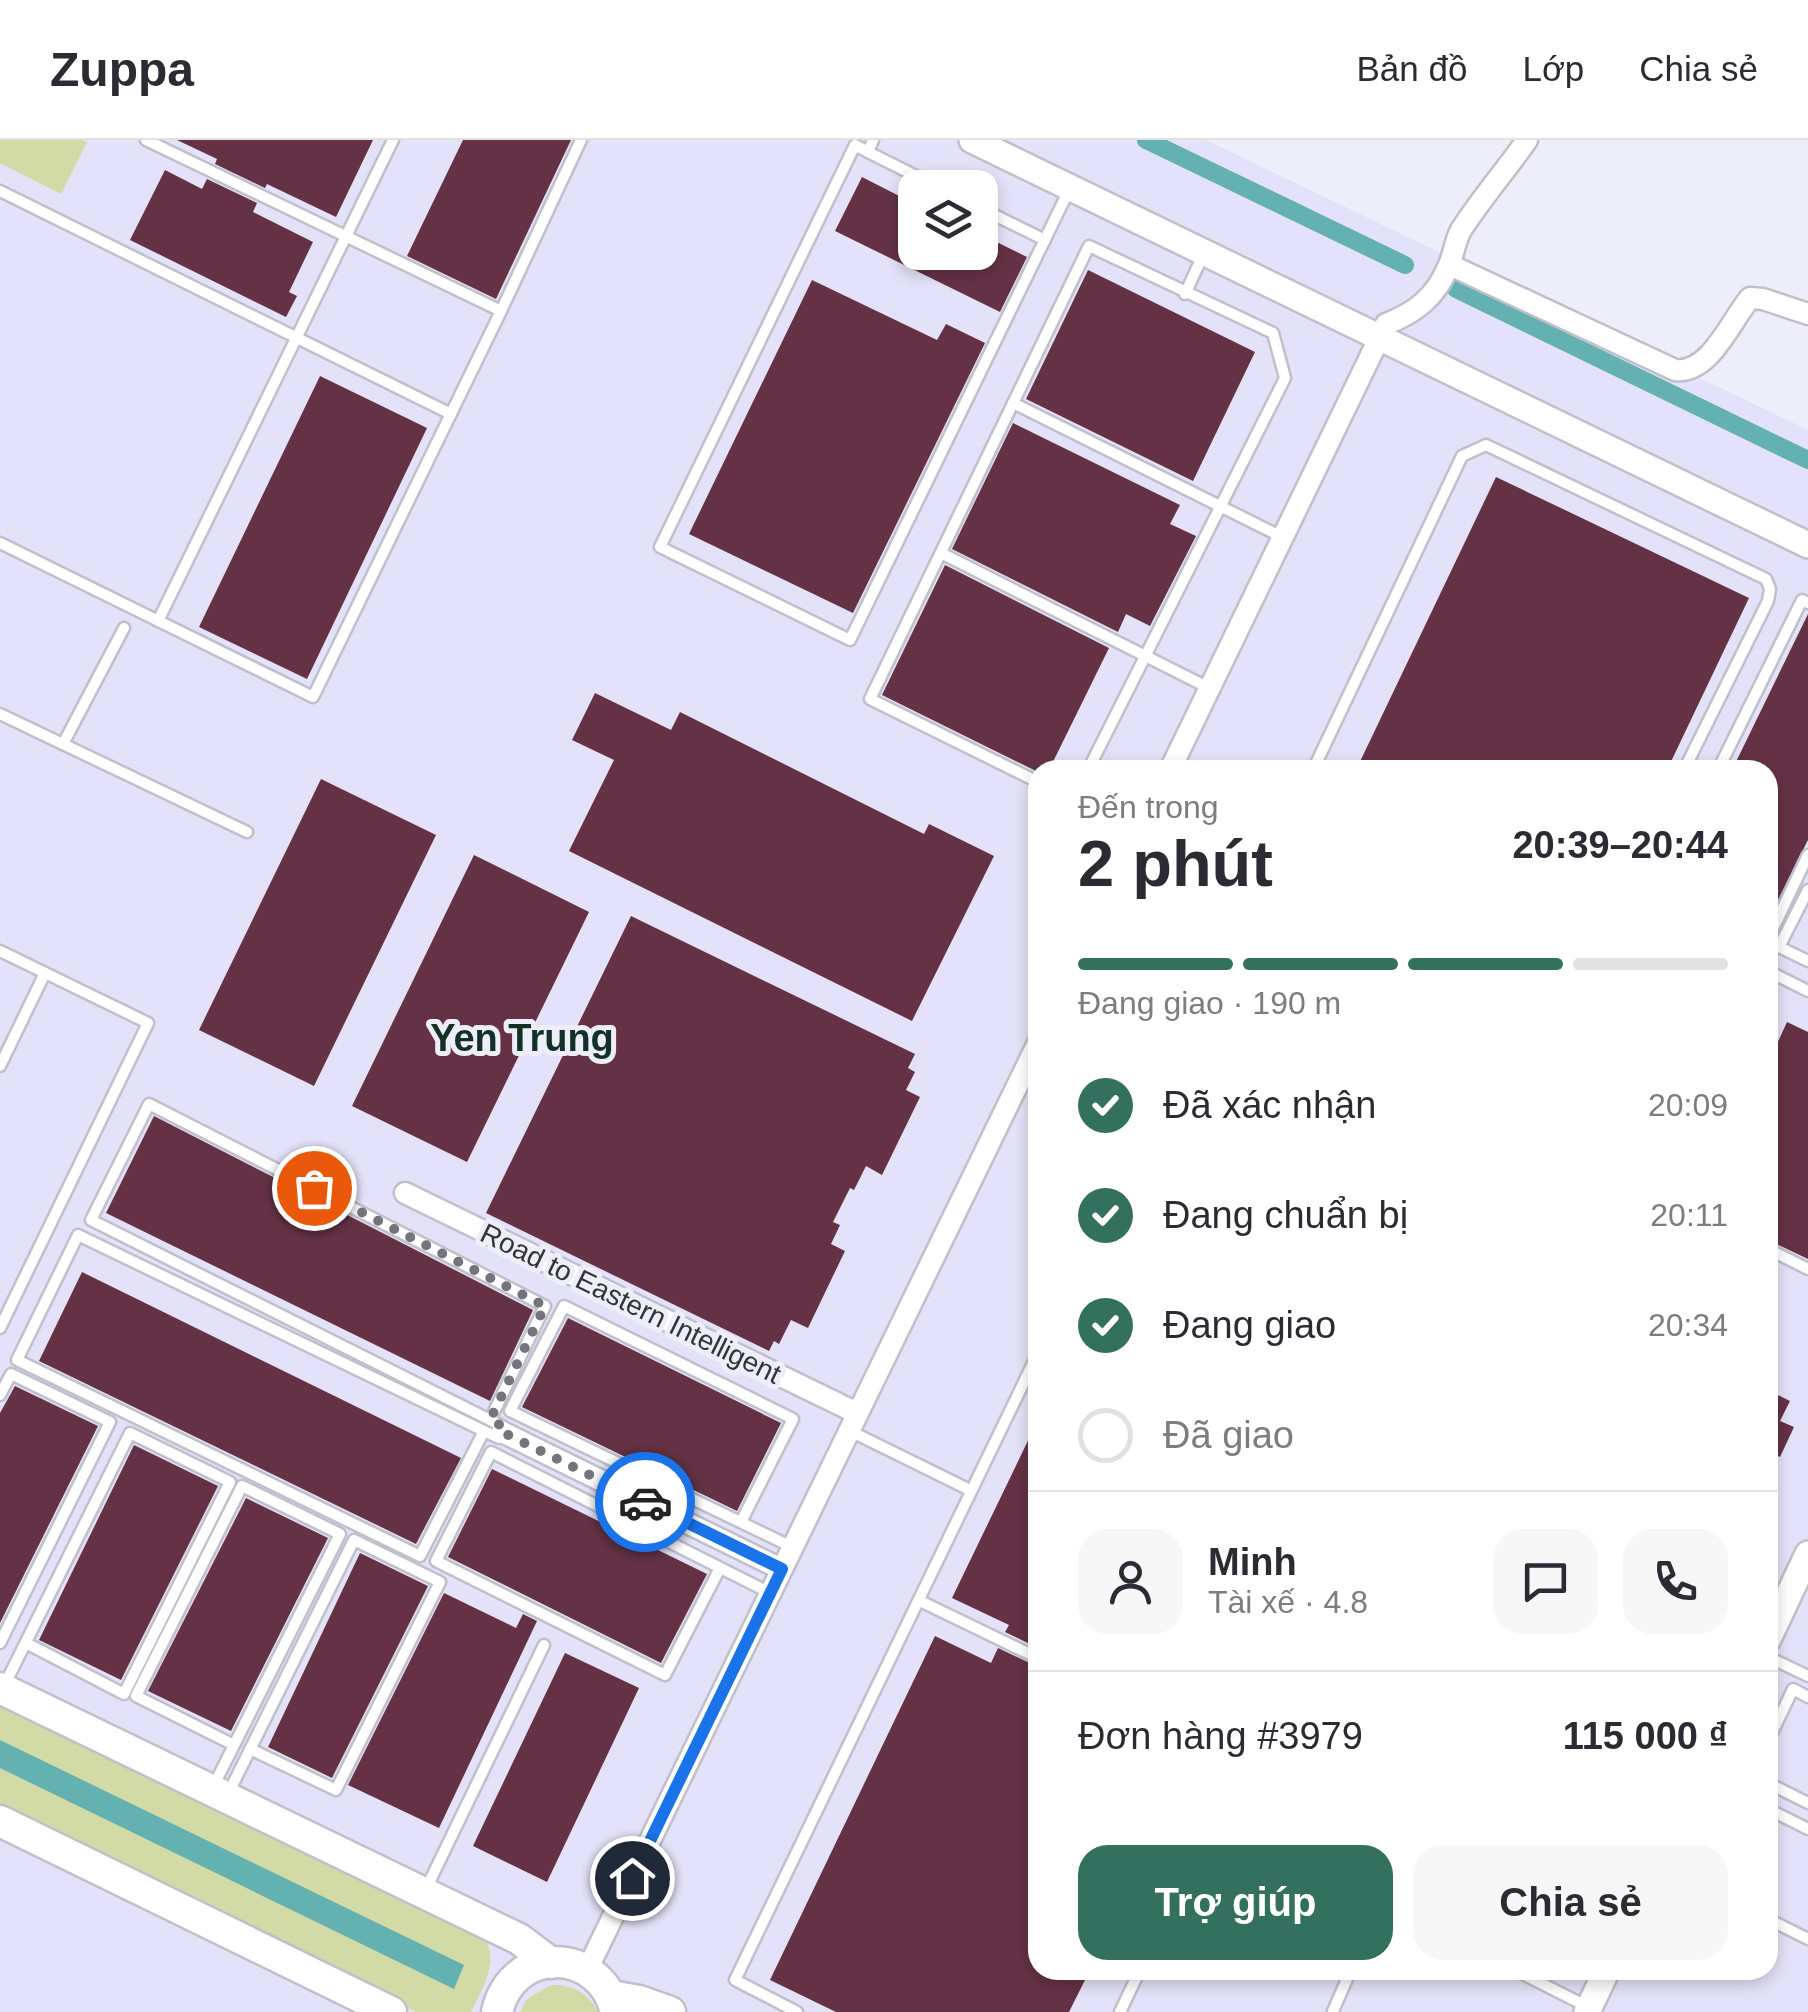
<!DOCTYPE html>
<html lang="vi">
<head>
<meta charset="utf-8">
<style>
  :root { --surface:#fff; --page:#f7f7f7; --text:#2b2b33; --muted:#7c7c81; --line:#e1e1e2; --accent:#33705d }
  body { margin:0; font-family:Helvetica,sans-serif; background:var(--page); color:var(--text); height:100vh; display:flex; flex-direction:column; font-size:38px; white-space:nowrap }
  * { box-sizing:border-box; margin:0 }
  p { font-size:32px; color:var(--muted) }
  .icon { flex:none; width:55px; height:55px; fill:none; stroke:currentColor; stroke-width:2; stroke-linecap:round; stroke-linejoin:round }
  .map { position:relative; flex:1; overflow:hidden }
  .drawer { position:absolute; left:1028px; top:620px; width:750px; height:1220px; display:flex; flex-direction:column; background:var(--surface); border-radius:30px; box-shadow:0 5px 15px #0003 }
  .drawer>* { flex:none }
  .controls { position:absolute; left:898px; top:30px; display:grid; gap:20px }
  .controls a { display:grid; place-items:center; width:100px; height:100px; border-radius:20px; background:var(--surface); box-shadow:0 5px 15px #0003; font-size:50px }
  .pin { position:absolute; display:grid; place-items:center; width:85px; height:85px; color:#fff; margin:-42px; border:5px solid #fff; border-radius:50%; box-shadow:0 2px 10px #0007 }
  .courier { position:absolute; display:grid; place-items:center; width:100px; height:100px; margin:-50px; border:8px solid #1a73e8; border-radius:50%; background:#fff; color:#222; box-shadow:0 2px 12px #0007 }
  .summary em { font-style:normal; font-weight:600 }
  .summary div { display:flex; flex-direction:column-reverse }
  .summary { display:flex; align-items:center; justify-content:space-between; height:170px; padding:0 50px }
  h1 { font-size:65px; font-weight:600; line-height:75px }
  .bar { display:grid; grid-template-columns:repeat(4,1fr); gap:15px 10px; align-content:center; height:120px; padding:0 50px }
  .bar i { height:12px; border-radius:8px; background:var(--line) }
  .bar .active { background:var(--accent) }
  .bar p { grid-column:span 4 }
  .line { display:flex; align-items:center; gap:25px; padding:0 50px; border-top:2px solid var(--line) }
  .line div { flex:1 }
  .round { display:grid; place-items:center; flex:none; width:105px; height:105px; border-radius:30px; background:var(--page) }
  ol { padding:0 50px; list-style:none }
  li { display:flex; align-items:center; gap:30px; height:110px }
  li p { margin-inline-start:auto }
  li .icon { padding:10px; border-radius:50%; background:var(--accent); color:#fff; stroke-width:4 }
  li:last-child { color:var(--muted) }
  li i { width:55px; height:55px; border:5px solid var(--line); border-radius:50% }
  .action { display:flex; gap:20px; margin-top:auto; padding:20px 50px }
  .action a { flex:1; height:115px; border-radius:30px; background:var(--accent); color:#fff; font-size:40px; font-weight:600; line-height:115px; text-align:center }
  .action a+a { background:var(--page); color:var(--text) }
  header { display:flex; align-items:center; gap:60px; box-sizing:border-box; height:140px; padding:0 50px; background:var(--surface); border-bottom:2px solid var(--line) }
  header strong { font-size:48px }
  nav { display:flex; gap:55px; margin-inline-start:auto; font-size:35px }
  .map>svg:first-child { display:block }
  .industrial { fill:#e4e2f8; fill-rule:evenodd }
  .green { fill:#d2daa6 }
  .water { fill:#64b1b1 }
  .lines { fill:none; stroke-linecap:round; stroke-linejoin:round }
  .canal { stroke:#64b1b1; stroke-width:18 }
  .building { fill:#653245 }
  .service-casing { stroke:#bfc0cb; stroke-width:15 }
  .minor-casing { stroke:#bfc0cb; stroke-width:25 }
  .tertiary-casing { stroke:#bfc0cb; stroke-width:30 }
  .secondary-casing { stroke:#bfc0cb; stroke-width:35 }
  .service { stroke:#fff; stroke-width:10 }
  .minor { stroke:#fff; stroke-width:20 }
  .tertiary { stroke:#fff; stroke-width:25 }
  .secondary { stroke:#fff; stroke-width:30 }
  .done { stroke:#74757c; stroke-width:10; stroke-dasharray:0 18 }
  .route { stroke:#1a73e8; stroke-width:12 }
  .labels { text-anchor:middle; stroke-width:10; stroke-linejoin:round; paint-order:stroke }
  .street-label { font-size:28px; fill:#333438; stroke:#edeefa }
  .district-label { font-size:38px; font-weight:bold; fill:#123026; stroke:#edeefa }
</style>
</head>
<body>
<header>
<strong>Zuppa</strong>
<nav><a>Bản đồ</a><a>Lớp</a><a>Chia sẻ</a></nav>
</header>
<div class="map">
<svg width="1808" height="1872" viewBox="0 0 1808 1872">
  <rect width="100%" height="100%" fill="#edeefa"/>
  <!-- industrial -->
  <path class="industrial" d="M 0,0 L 1206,0 L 1808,290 L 1808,1872 L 0,1872 ZM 915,48 L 980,48 L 980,112 L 915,112 ZM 1038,630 L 1768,630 L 1768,1830 L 1038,1830 Z"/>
  <!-- green -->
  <g class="green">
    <polygon points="0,0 82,0 87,2 61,54 0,23"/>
    <path d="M 0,1562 L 480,1795 C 503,1815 482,1850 471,1872 L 416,1872 L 0,1670 Z"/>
    <path d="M 551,1845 C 573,1845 587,1852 598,1872 L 520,1872 L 527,1859 Z"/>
  </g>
  <!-- water -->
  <polygon class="water" points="0,1600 464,1825 454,1849 0,1628"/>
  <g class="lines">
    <!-- canal -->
    <g class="canal">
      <polyline points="1146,0 1405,125"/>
      <polyline points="1456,149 1808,320"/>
    </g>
  </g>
  <!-- building -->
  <g class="building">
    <polygon points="177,0 373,0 336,77 267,44 265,48 215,24 217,19"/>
    <polygon points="463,0 571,0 496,159 407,116"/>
    <polygon points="165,30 202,49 207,39 257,63 253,72 313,102 289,152 297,156 286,177 130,100"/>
    <polygon points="862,37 915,64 915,112 980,112 980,94 1027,117 1000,172 835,91"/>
    <polygon points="1088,130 1255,212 1193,341 1026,259"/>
    <polygon points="812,140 937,200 946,184 985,203 853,473 689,394"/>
    <polygon points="320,236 427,288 307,539 199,487"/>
    <polygon points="1013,283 1180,365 1170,384 1196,396 1150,486 1126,474 1118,492 952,409"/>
    <polygon points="1496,337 1749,458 1667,630 1356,630"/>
    <polygon points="945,425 1109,508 1049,630 1038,632 882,555"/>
    <polygon points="1808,474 1808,700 1768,780 1768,630 1732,630"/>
    <polygon points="595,553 671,590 680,572 924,694 929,684 994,716 912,881 569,711 614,620 572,600"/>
    <polygon points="321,639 436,695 314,946 199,890"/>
    <polygon points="474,715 589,772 467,1022 352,966"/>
    <polygon points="631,776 915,914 908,928 915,932 906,950 920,957 882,1035 866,1026 854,1050 850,1048 833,1082 840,1085 831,1104 845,1111 808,1188 791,1180 779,1204 774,1201 769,1211 486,1073"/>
    <polygon points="1787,882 1808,892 1808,1119 1768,1100 1768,902 1776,906"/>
    <polygon points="154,976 533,1170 490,1261 106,1073"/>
    <polygon points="82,1132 461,1318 416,1404 39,1221"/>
    <polygon points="568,1178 781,1283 737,1371 522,1267"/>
    <polygon points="15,1246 98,1286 0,1483 0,1273"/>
    <polygon points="1768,1250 1790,1261 1780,1281 1794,1287 1780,1317 1768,1311"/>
    <polygon points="1038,1280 1038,1508 1005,1492 1009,1485 952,1458"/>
    <polygon points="134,1305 218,1346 121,1540 39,1500"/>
    <polygon points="492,1329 707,1434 661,1523 448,1417"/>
    <polygon points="246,1358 328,1398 231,1591 148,1551"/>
    <polygon points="360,1413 428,1446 332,1638 268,1607"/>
    <polygon points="444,1453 516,1488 523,1474 537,1481 439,1688 348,1645"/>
    <polygon points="935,1496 991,1523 998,1508 1038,1527 1038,1830 1090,1830 1069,1872 836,1872 770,1840"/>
    <polygon points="565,1513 639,1548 547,1742 473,1706"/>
  </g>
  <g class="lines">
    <defs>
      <g id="service">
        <polyline points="146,0 501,171 581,0"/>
        <polyline points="873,0 868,12 855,5 660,407 850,500 1070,48"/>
        <polyline points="868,12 940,48"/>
        <polyline points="0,51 451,274"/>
        <polyline points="980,68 1045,100"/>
        <polyline points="1185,154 1204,113"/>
        <polyline points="1013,263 1282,397"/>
        <polyline points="0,403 313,557 501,171"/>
        <polyline points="941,413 1209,548"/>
        <polyline points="158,481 393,0"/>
        <polyline points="0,574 247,692"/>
        <polyline points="63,604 124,488"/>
        <polyline points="1313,630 1462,316 1486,305 1766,439 1770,449 1768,461 1684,630"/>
        <polyline points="1718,630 1802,460 1808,463"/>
        <polyline points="1038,642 870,559 1089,106 1273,193 1285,238 1088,630"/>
        <polyline points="1808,750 1779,807 1808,821"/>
        <polyline points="1768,799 1808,715"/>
        <polyline points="0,811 148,883 0,1188"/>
        <polyline points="1768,831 1808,851"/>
        <polyline points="0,926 45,833"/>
        <polyline points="1768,1109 1808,1129"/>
        <polyline points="0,1255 11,1234 110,1282 0,1503"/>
        <polyline points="484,1291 420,1416 17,1220 78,1095 484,1291 499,1298 504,1287 490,1280 91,1080 149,964 545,1166 490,1280"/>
        <polyline points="850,1291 970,1350"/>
        <polyline points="741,1382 793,1279 564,1166 510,1271 792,1407"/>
        <polyline points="720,1428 665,1535 436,1421 491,1312 770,1453"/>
        <polyline points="920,1461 1038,1518"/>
        <polyline points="1768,1517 1808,1536"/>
        <polyline points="3,1548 130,1293 230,1342 124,1554 26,1503"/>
        <polyline points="1768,1601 1793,1549 1808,1557"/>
        <polyline points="1768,1643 1808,1663"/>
        <polyline points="212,1649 340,1394 242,1346 136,1556 234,1605"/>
        <polyline points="227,1656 354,1400 440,1442 336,1650 250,1609"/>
        <polyline points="1768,1669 1808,1689"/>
        <polyline points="425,1751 544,1505"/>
        <polyline points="1768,1779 1808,1799"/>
        <polyline points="1515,1830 1588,1867"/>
        <polyline points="1333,1871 1351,1830"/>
        <polyline points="797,1872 735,1840 1038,1213"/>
        <polyline points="1120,1872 1140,1830"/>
      </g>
      <g id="minor">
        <path d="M 1450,125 L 1675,230 C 1710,234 1730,182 1750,158 L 1763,159 L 1808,174"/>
        <path d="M 1170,630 L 1386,184 C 1415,173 1436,157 1448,127 C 1454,115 1454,103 1461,90 C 1481,59 1506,30 1527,0"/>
        <polyline points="405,1053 857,1273"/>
        <polyline points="502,1292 781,1429"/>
        <polyline points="587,1830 1038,903"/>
      </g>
      <g id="tertiary">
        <polyline points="972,0 1808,405"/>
        <polyline points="1768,1499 1808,1414"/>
        <polyline points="1587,1872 1607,1830"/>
      </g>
      <g id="secondary">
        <polyline points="0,1548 519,1799 551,1823"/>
        <polyline points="0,1681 391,1872"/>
        <polyline points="611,1856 639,1861 670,1872"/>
        <path d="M 497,1872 C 512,1805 600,1806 616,1872"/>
      </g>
    </defs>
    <!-- service casing -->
    <use href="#service" class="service-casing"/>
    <!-- minor casing -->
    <use href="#minor" class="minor-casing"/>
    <!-- tertiary casing -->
    <use href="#tertiary" class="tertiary-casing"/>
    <!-- secondary casing -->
    <use href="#secondary" class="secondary-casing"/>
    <!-- service -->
    <use href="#service" class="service"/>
    <!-- minor -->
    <use href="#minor" class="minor"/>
    <!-- tertiary -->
    <use href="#tertiary" class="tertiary"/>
    <!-- secondary -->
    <use href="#secondary" class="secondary"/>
  </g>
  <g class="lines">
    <!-- done -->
    <polyline class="done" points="314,1048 545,1166 490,1280 504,1287 502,1292 645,1362"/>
    <!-- route -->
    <polyline class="route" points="632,1738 782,1429 645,1362"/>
  </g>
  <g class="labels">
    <!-- street labels -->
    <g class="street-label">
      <text transform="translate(631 1163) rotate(26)" y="10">Road to Eastern Intelligent</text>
    </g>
    <!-- district labels -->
    <g class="district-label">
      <text x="522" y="911">Yen Trung</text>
    </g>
  </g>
</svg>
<div class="controls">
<a><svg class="icon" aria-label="layers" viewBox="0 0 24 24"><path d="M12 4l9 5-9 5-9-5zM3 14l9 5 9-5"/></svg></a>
</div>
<div class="pin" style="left:314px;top:1048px;background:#ea580c"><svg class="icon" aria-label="bag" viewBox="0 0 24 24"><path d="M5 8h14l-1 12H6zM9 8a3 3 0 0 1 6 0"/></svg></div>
<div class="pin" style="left:632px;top:1738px;background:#1f2937"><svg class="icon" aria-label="home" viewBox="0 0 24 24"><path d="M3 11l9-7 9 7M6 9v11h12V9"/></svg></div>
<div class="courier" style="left:645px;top:1362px"><svg class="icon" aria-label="car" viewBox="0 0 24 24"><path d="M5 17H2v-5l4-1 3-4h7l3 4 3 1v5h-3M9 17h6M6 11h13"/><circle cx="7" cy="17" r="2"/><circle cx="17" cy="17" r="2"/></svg></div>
<section class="drawer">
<div class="summary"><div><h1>2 phút</h1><p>Đến trong</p></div><em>20:39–20:44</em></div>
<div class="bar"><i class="active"></i><i class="active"></i><i class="active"></i><i></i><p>Đang giao · 190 m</p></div>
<ol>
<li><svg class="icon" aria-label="check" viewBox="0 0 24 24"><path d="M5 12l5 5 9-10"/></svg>Đã xác nhận<p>20:09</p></li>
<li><svg class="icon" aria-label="check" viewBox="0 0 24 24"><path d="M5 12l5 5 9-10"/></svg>Đang chuẩn bị<p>20:11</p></li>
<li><svg class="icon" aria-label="check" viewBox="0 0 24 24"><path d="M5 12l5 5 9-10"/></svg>Đang giao<p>20:34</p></li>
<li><i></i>Đã giao</li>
</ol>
<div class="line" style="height:180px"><a class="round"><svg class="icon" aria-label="person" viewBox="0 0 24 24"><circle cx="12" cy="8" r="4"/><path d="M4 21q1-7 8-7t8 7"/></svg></a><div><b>Minh</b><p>Tài xế · 4.8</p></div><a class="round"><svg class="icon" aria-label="chat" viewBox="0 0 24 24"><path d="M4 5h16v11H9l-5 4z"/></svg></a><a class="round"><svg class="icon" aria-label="phone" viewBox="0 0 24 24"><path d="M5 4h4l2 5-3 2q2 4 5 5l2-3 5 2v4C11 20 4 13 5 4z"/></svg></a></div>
<div class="line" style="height:130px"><div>Đơn hàng #3979</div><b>115 000 ₫</b></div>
<div class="action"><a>Trợ giúp</a><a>Chia sẻ</a></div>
</section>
</div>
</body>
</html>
